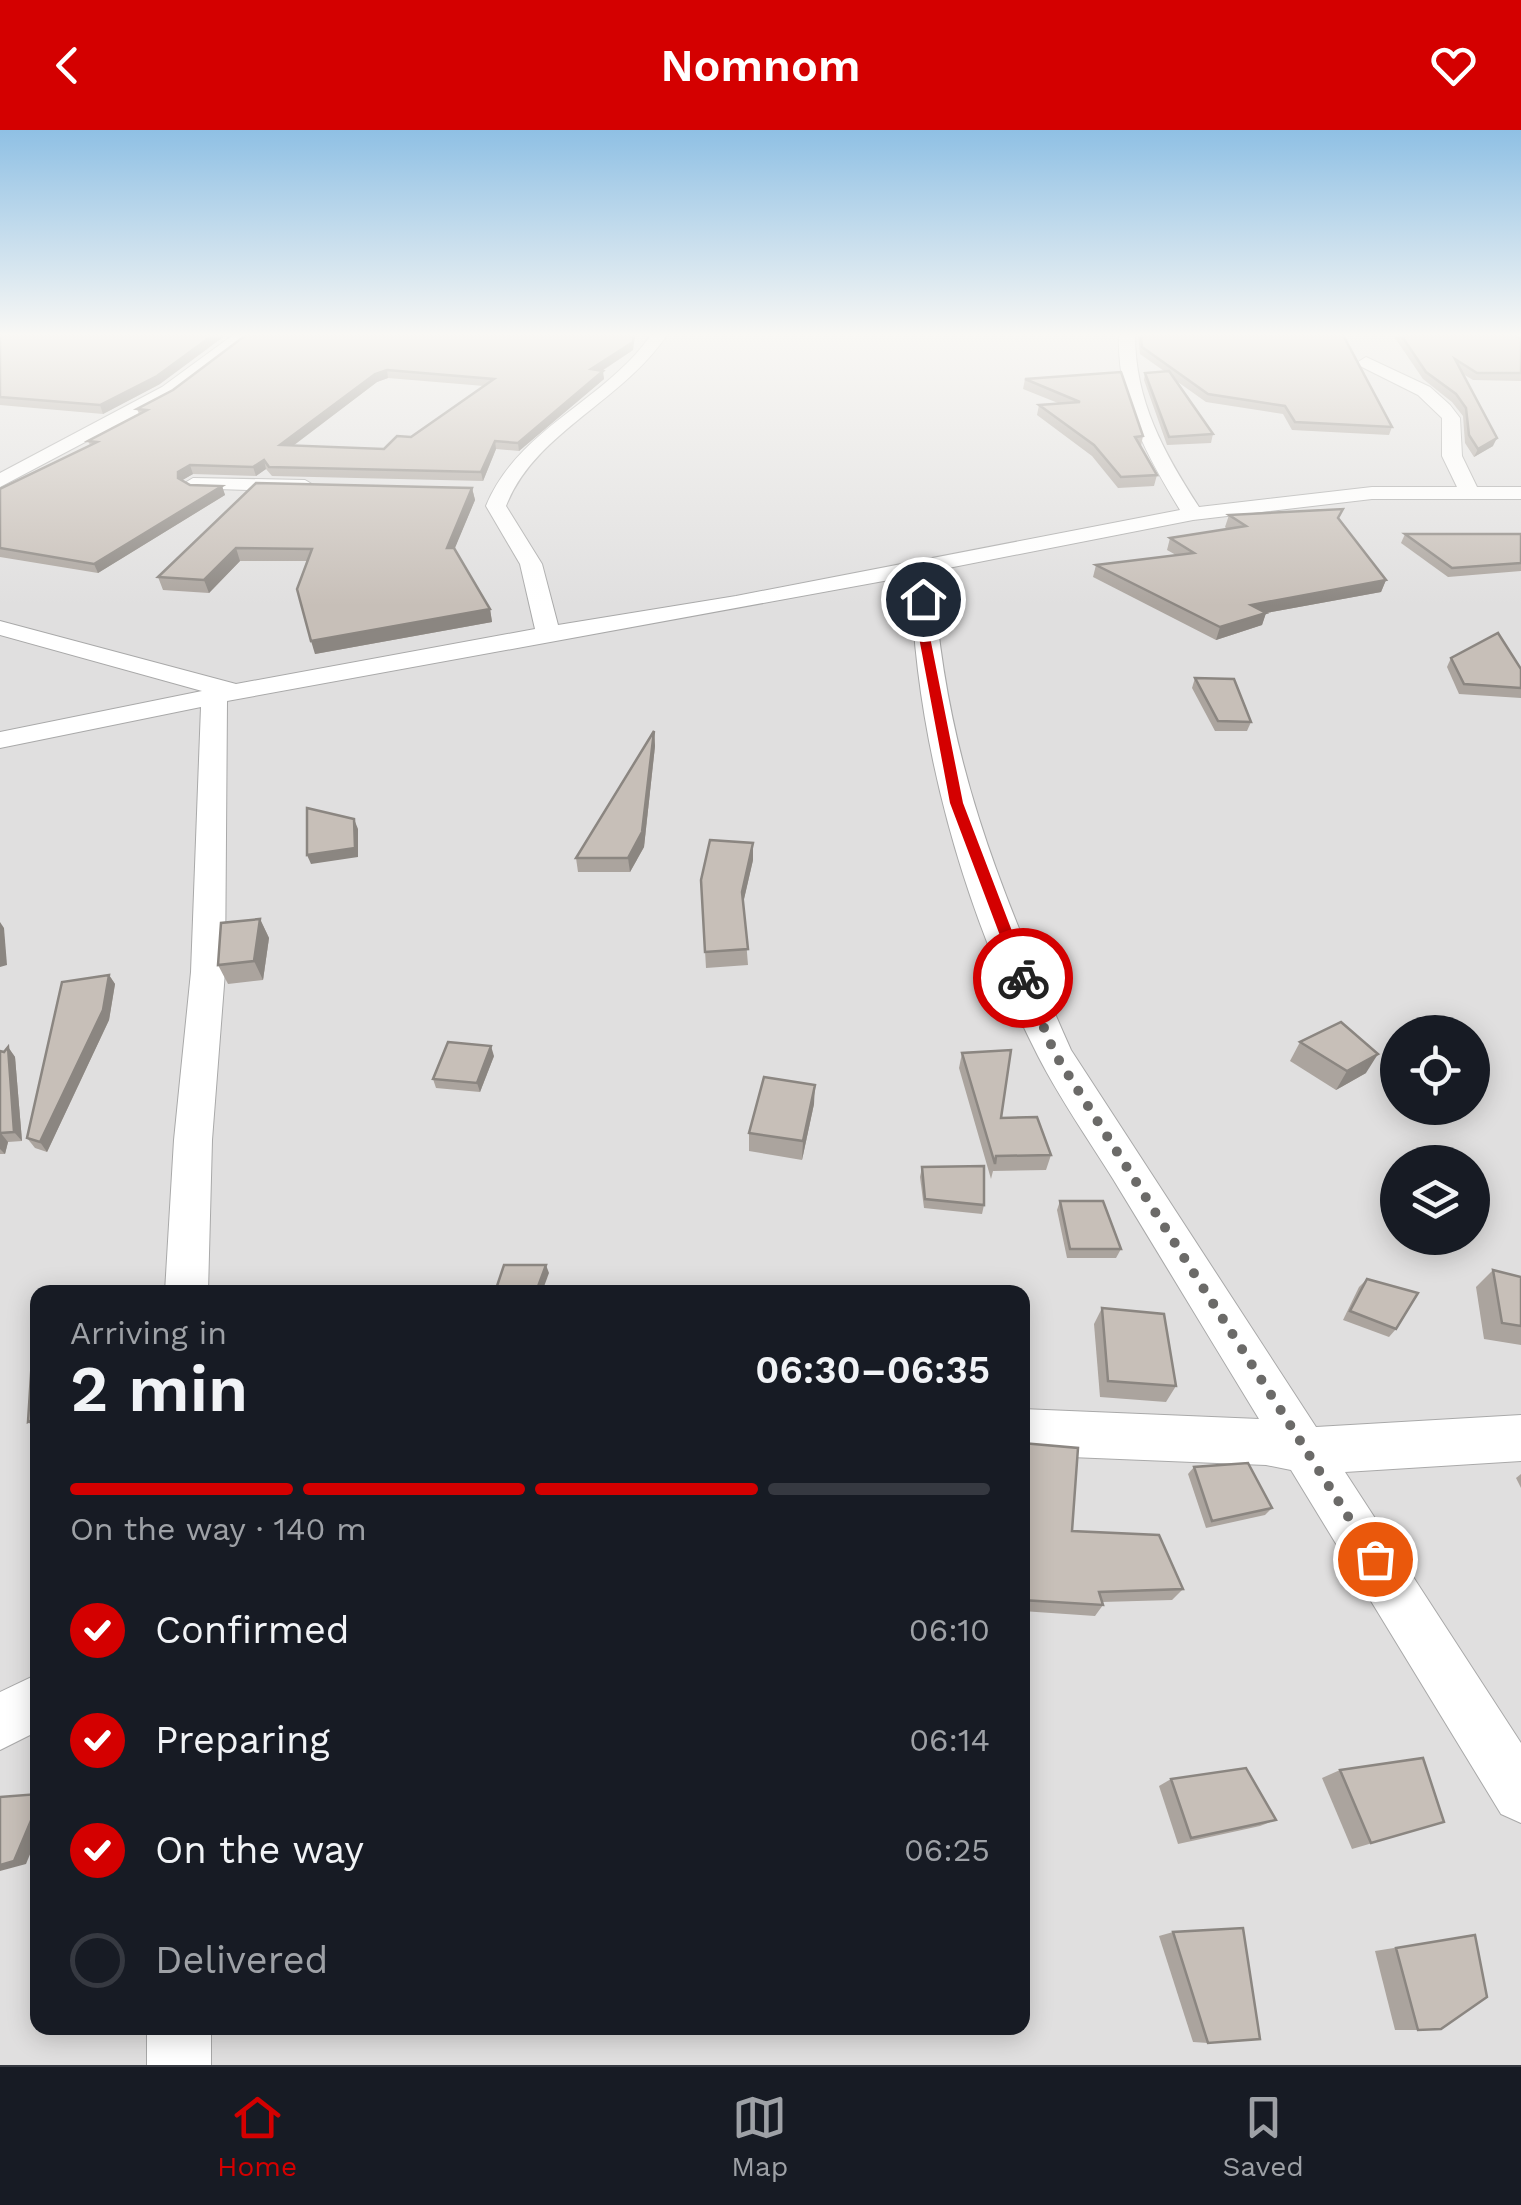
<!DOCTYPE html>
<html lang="en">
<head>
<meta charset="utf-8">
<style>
  :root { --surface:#171b24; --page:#242831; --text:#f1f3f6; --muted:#9ea1a6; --line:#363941; --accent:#d40000 }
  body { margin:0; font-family:"Work Sans",sans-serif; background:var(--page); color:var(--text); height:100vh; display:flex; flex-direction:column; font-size:38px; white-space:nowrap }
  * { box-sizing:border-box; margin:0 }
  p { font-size:32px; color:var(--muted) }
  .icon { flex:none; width:55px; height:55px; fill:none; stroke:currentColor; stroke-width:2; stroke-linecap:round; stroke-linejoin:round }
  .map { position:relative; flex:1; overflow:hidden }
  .drawer { position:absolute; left:30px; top:1155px; width:1000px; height:750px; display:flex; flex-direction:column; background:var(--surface); border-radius:20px; box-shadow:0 5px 25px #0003 }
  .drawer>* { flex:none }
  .buttons { position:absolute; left:1380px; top:885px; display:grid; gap:20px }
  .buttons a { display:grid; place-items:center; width:110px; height:110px; border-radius:50%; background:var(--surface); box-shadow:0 5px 25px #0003; font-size:50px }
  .pin { position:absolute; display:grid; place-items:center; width:85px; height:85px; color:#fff; margin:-42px; border:5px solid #fff; border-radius:50%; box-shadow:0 2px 10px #0007 }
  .courier { position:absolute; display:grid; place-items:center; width:100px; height:100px; margin:-50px; border:8px solid #d40000; border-radius:50%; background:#fff; color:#222; box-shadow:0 2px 12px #0007 }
  .headline em { font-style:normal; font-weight:600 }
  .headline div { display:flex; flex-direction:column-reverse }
  .headline { display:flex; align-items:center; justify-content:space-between; height:170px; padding:0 40px }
  h1 { font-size:65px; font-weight:600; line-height:75px }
  .bar { display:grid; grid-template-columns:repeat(4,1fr); gap:15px 10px; align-content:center; height:120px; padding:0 40px }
  .bar i { height:12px; border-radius:8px; background:var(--line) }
  .bar .selected { background:var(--accent) }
  .bar p { grid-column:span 4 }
  ol { padding:0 40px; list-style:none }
  li { display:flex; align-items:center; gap:30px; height:110px }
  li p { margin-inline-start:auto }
  li .icon { padding:10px; border-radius:50%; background:var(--accent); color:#fff; stroke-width:4 }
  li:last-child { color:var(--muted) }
  li i { width:55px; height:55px; border:5px solid var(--line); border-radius:50% }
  header { display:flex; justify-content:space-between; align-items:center; height:130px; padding:0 40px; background:var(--accent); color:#fff; font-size:45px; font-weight:600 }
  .menu { display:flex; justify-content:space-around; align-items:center; height:140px; border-top:2px solid var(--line); background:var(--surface); font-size:28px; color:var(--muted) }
  .menu a { display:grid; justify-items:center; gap:5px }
  .menu .selected { color:var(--accent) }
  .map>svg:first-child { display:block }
  .residential { fill:#e0dfdf; fill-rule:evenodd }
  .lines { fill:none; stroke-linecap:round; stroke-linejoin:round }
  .minor-casing { stroke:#a9a9a9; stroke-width:2 }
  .minor { fill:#fff; fill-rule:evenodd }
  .wall { fill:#aba49e; fill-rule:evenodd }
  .shaded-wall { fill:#8b8681 }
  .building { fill:#c7bfb8; stroke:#8b8681; stroke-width:2.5; fill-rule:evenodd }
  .route { fill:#d40000 }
  .done { stroke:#6b6a68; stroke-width:10; stroke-dasharray:0 18 }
</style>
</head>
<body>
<header><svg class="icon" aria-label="back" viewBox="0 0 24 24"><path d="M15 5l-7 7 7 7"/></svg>Nomnom<svg class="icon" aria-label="heart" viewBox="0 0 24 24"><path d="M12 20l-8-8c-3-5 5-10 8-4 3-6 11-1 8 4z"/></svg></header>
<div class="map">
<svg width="1521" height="1935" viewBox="0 0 1521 1935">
  <rect width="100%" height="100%" fill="#f2efe9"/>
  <!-- residential -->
  <path class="residential" d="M 0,205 L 1521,205 L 1521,1935 L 0,1935 ZM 1398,902 L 1472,902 L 1472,978 L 1398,978 ZM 1398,1032 L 1472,1032 L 1472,1108 L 1398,1108 ZM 38,1162 L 1022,1162 L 1022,1898 L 38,1898 Z"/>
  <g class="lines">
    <defs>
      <g id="minor">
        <polygon points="233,205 253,205 174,265 0,357 0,343 162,257"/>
        <path d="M 651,205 L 667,205 C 621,273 535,302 506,376 L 542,434 L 558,495 L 736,466 L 1180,380 C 1146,324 1117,272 1119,205 L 1135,205 C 1135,271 1164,323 1199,377 L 1372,357 L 1457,357 L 1442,326 L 1442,288 L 1418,265 L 1360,236 L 1358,232 L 1366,227 L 1430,257 L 1450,275 L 1460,288 L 1462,326 L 1477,357 L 1521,357 L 1521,369 L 1372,369 L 1193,390 L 933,441 C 944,625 998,755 1071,920 L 1316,1297 L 1521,1285 L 1521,1331 L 1345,1342 L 1521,1613 L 1521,1693 L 1501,1684 L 1291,1340 L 1266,1335 L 1022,1325 L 1022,1279 L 1259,1289 C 1210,1209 1162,1129 1113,1049 C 1088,1009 1060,969 1038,926 C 963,779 915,610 911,446 L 227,571 L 225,842 L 212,1010 L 208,1162 L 165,1162 L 174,1010 L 191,842 L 201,577 L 0,618 L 0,602 L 202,561 L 0,505 L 0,491 L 236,554 L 535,499 L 520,434 L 486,376 C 518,298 604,272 651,205 Z"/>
        <polygon points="193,348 305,350 315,356 305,362 186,358 183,354"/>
        <polygon points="38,1544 38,1601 0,1620 0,1562"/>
        <rect x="147" y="1898" width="64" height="37"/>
      </g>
    </defs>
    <!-- minor casing -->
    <use href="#minor" class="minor-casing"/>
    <!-- minor -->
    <use href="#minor" class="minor"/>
  </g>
  <!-- wall -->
  <g class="wall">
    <polygon points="0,205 160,254 103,284 0,275"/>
    <path d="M 246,205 L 633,220 L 602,241 L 604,249 L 519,321 L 496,319 L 483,351 L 272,346 L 266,339 L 256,346 L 193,344 L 182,350 L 190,355 L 222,356 L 225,365 L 98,443 L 0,427 L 0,359 L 90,315 L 88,311 L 139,284 L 137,279 L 173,260 ZM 388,248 L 484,256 L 411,307 L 384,319 L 293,316 L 377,252 Z"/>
    <polygon points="1138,205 1343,205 1392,297 1389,305 1292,300 1283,284 1206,272 1175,250 1213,304 1211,313 1167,315 1144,250 1145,243 1164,241 1140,224"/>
    <polygon points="1393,205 1514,205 1521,208 1521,251 1473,250 1463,244 1493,316 1474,327 1465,313 1463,286 1452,272 1423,249"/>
    <polygon points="1121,242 1143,306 1141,316 1157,345 1154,356 1118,358 1092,326 1037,285 1039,275 1058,273 1023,259 1025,249"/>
    <polygon points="256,353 472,358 475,370 454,419 490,479 492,492 315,524 308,431 240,431 209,463 163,460 158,447"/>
    <polygon points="1229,385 1339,389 1386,450 1381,462 1266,483 1262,495 1216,510 1093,447 1096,435 1176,425 1167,420 1170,408 1227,399 1225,397"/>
    <polygon points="1405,404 1521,404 1521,441 1448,447 1401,413"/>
    <polygon points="1451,528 1521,539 1521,568 1459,564 1447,537"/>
    <polygon points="1195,548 1251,592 1247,601 1215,601 1192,558"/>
    <polygon points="654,601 655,616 644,717 630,742 578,742 576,728"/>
    <polygon points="753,730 743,773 748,835 706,838 701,750"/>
    <polygon points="260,789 269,808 263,850 228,854 218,835"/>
    <polygon points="109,845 115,854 109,890 47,1022 35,1018 27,1008"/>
    <polygon points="1300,912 1366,943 1336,960 1290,931"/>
    <polygon points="8,917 15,927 22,1011 8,1012 5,1024 0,1024 0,921 4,922"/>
    <polygon points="962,923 1001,988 1051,1025 1046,1040 993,1041 991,1049 959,938"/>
    <polygon points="494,926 480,962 436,958 433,949"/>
    <polygon points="814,974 802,1030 749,1021 749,1003"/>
    <polygon points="922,1037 984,1075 982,1084 924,1078 920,1047"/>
    <polygon points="1060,1071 1121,1119 1116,1128 1067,1128 1057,1080"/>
    <polygon points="1493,1140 1521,1147 1521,1215 1484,1209 1476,1157"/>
    <polygon points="1367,1149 1396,1199 1389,1207 1343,1190 1359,1157"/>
    <polygon points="1102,1178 1176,1256 1166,1272 1100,1267 1094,1194"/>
    <polygon points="1022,1313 1072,1401 1183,1459 1172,1470 1102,1472 1103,1475 1095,1486 1022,1481"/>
    <polygon points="1194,1337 1272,1378 1265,1385 1206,1398 1188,1344"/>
    <polygon points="1521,1344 1521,1358 1516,1348"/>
    <polygon points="1340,1640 1444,1692 1352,1719 1322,1648"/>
    <polygon points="1171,1649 1276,1690 1260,1696 1178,1714 1159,1656"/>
    <polygon points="1173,1802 1208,1913 1193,1912 1159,1806"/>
    <polygon points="1475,1805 1418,1900 1395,1900 1375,1821"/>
  </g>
  <!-- shaded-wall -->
  <g class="shaded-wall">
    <polygon points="213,205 226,205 160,254 103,284 100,275"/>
    <polygon points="634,205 635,205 633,220 592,247 591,239"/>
    <polygon points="387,240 388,248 377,252 282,324 280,315 375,244"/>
    <polygon points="603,241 604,249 519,321 518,313"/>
    <polygon points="1497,308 1493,316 1474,327 1478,319"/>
    <polygon points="495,311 496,319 483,351 481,342"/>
    <polygon points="264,330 266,339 256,346 253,337"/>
    <polygon points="190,335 193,344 181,351 178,348 178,342"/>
    <polygon points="222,356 225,365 98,443 94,434"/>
    <polygon points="472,358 475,370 450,430 447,418"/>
    <polygon points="236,418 240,431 209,463 204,450"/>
    <polygon points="1386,450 1381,462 1266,483 1262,495 1216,510 1220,497 1251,475"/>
    <polygon points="490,479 492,492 315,524 311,511"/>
    <polygon points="654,601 655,616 644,717 630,742 628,728"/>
    <polygon points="354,689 358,699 358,727 311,734 307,725"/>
    <polygon points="753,713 753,730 742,778 742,762"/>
    <polygon points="260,789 269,808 263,850 254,831"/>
    <polygon points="0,792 4,798 7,835 0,837"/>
    <polygon points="109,845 115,854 109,890 47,1022 40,1012"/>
    <polygon points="491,916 494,926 480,962 477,953"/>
    <polygon points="8,917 15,927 22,1011 14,1002"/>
    <polygon points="1378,924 1366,943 1336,960 1347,941"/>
    <polygon points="815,955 814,974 802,1030 803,1011"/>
    <polygon points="0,1002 8,1012 5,1024 0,1019"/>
    <polygon points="546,1135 549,1143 542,1162 536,1162"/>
    <polygon points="38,1287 38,1300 28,1292"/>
    <polygon points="38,1674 38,1705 26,1734 0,1741 0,1735"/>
  </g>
  <!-- building -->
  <g class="building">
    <polygon points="0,205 213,205 157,246 100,275 0,267"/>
    <path d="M 246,205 L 634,205 L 633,212 L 591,239 L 603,241 L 518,313 L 495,311 L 481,342 L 269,337 L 264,330 L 253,337 L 190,335 L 178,342 L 178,348 L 190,355 L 222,356 L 94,434 L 0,418 L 0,359 L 97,312 L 88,311 L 147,280 L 137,279 L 173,260 ZM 387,240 L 494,249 L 411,307 L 397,306 L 384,319 L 280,315 L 375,244 Z"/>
    <polygon points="1141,205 1343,205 1392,297 1295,292 1285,276 1208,264 1142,217"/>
    <polygon points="1401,205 1514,205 1521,208 1521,243 1477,243 1455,229 1497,308 1478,319 1469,305 1466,278 1456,264 1426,242"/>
    <polygon points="1169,241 1213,304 1169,307 1145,243"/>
    <polygon points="1121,242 1143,306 1135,307 1157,345 1121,347 1094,315 1039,275 1080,272 1025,249"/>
    <polygon points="256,353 472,358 447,418 454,418 490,479 311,511 297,459 312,419 236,418 204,450 158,447"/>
    <polygon points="1343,379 1338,388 1386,450 1251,475 1266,483 1220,497 1096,435 1194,423 1170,408 1246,396 1229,385"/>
    <polygon points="1405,404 1521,404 1521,433 1452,438"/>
    <polygon points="1498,503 1521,539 1521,558 1464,554 1451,528"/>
    <polygon points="1195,548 1234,549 1251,592 1218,591"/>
    <polygon points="654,601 642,702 628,728 576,728"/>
    <polygon points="307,678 354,689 355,718 307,725"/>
    <polygon points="710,710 753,713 742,762 748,819 705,822 701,750"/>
    <polygon points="260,789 254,831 218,835 221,793"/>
    <polygon points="109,845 103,880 40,1012 27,1008 62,852"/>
    <polygon points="1341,892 1378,924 1347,941 1300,912"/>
    <polygon points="448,912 491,916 477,953 433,949"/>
    <polygon points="8,917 14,1002 0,1003 0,921 4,922"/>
    <polygon points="1011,920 1001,988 1037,987 1051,1025 996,1026 995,1034 962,923"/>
    <polygon points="764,947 815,955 803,1011 749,1003"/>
    <polygon points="984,1036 984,1075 925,1069 922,1037"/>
    <polygon points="1060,1071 1103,1071 1121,1119 1070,1119"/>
    <polygon points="504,1135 546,1135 536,1162 495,1162"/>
    <polygon points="1493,1140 1521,1147 1521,1196 1502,1193"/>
    <polygon points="1367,1149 1418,1163 1396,1199 1350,1181"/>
    <polygon points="1102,1178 1164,1184 1176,1256 1108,1251"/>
    <polygon points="38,1227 38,1287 28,1292 32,1229"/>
    <polygon points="1022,1313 1078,1318 1072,1401 1159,1405 1183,1459 1099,1462 1103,1475 1022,1470"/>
    <polygon points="1248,1333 1272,1378 1212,1391 1194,1337"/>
    <polygon points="1423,1628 1444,1692 1371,1713 1340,1640"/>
    <polygon points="1246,1638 1276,1690 1191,1708 1171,1649"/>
    <polygon points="38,1664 38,1674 14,1731 0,1735 0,1667"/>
    <polygon points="1243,1798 1260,1909 1208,1913 1173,1802"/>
    <polygon points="1475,1805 1487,1867 1441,1899 1418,1900 1396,1818"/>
  </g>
  <!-- sky -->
  <linearGradient id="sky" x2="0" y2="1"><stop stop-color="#8fc0e4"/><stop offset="0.43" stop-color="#f9f8f5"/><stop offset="1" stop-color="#f9f8f5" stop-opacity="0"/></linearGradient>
  <rect width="1521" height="476" fill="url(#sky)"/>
  <!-- route -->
  <polygon class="route" points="923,466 928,469 929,502 963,673 1030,848 1023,854 1016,848 950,673 918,502 918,469"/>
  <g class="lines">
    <!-- done -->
    <polyline class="done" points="1023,848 1055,924 1375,1429"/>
  </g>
</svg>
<div class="buttons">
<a><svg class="icon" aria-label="locate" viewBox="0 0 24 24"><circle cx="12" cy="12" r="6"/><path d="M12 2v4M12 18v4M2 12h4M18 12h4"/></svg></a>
<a><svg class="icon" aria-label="layers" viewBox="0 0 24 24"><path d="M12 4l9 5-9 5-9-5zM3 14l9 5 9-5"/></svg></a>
</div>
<div class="pin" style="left:1375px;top:1429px;background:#ea580c"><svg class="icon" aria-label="bag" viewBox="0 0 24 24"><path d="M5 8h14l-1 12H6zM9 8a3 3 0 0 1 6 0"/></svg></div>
<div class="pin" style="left:923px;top:469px;background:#1f2937"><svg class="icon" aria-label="home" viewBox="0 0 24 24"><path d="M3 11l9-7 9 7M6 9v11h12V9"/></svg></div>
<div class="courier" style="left:1023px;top:848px"><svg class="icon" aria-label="bike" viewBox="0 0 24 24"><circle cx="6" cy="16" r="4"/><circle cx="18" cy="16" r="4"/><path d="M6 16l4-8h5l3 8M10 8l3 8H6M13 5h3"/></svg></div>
<section class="drawer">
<div class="headline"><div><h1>2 min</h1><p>Arriving in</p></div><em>06:30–06:35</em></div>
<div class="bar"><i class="selected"></i><i class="selected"></i><i class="selected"></i><i></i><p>On the way · 140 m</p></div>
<ol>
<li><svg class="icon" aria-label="check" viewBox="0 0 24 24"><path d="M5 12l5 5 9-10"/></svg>Confirmed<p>06:10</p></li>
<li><svg class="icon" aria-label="check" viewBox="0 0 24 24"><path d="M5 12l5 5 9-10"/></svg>Preparing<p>06:14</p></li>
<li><svg class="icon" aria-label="check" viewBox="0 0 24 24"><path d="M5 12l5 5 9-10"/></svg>On the way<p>06:25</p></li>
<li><i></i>Delivered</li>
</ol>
</section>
</div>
<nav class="menu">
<a class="selected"><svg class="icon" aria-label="home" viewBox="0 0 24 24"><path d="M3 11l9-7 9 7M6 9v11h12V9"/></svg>Home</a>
<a><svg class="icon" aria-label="map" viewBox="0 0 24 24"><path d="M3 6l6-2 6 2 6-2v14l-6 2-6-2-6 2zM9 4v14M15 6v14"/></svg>Map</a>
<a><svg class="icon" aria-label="saved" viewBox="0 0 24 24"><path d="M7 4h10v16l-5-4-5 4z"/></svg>Saved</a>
</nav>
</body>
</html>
